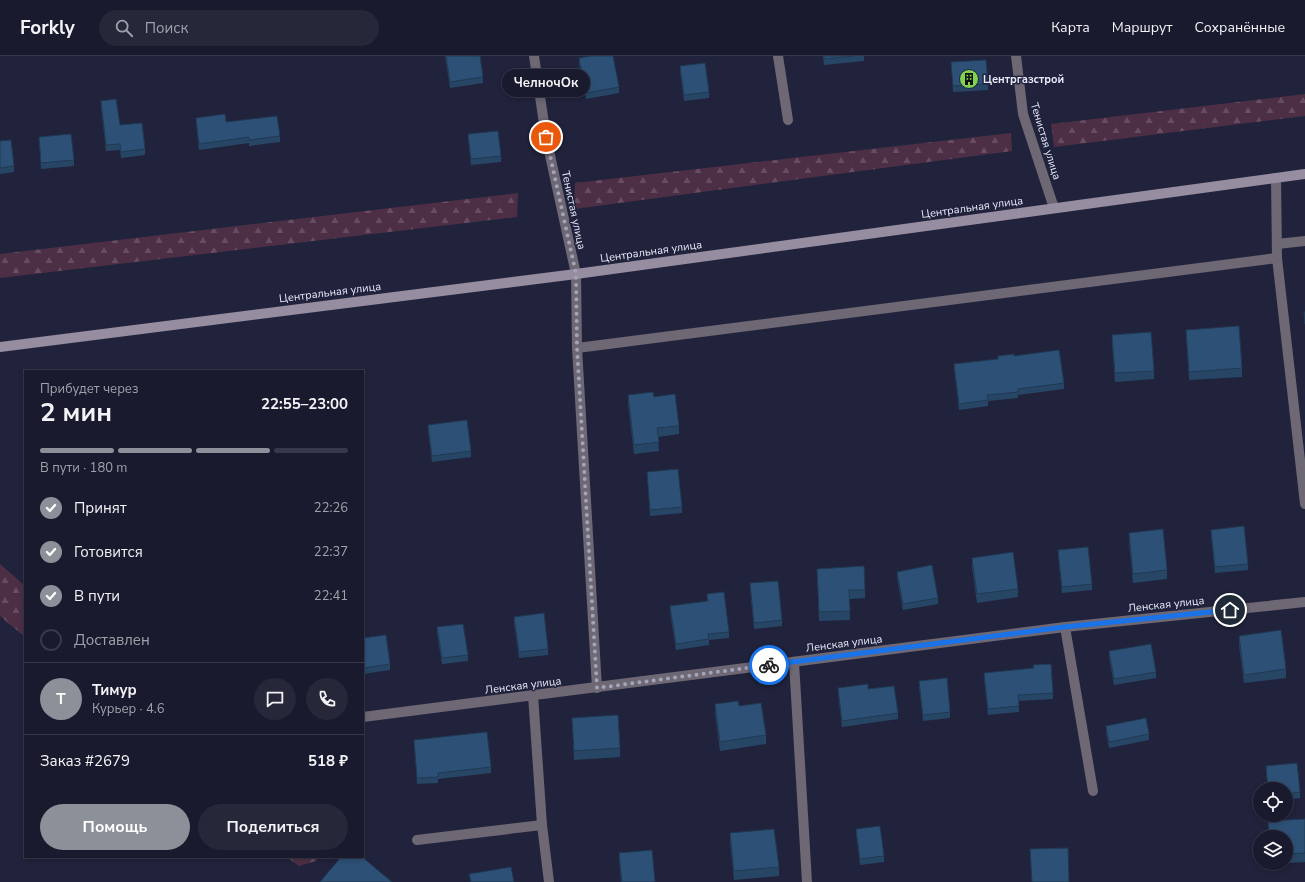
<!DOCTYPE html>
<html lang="ru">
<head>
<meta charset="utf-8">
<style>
  :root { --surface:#191a2d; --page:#262739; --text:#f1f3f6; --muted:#9fa1aa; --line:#373849; --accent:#8c9099 }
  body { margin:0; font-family:"Nunito Sans",sans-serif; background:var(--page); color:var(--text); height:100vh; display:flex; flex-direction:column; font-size:15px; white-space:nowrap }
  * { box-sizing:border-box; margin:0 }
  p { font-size:13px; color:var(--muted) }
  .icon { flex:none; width:22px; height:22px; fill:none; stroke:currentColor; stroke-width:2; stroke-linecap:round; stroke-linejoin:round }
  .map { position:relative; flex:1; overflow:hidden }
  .panel { position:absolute; left:24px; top:314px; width:340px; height:488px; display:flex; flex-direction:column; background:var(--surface); border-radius:0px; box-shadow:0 2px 6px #0003,0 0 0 1px var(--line) }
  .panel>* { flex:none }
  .buttons { position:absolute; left:1253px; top:726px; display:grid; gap:8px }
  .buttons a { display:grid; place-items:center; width:40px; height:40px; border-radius:50%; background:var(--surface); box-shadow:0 2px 6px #0003,0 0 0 1px var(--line); font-size:20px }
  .pin { position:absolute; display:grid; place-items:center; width:34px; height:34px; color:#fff; margin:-17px; border:2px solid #fff; border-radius:50%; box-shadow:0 1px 4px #0007 }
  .courier { position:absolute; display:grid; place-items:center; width:40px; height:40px; margin:-20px; border:3px solid #1a73e8; border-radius:50%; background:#fff; color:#222; box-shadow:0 1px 5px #0007 }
  .bubble { position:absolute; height:28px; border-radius:14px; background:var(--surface); box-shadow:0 2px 6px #0003,0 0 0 1px var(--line); font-size:13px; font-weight:700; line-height:28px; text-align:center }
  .head em { font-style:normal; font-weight:700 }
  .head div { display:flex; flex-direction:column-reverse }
  .head { display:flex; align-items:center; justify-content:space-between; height:68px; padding:0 16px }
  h1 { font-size:26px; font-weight:700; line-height:30px }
  .bar { display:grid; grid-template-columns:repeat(4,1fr); gap:6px 4px; align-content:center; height:48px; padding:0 16px }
  .bar i { height:5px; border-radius:3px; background:var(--line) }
  .bar .current { background:var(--accent) }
  .bar p { grid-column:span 4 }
  .line { display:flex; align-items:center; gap:10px; padding:0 16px; border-top:1px solid var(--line) }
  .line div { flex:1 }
  .round { display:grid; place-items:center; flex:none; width:42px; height:42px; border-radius:21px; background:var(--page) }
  ol { padding:0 16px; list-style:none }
  li { display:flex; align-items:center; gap:12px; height:44px }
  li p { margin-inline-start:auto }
  li .icon { padding:4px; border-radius:50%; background:var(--accent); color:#fff; stroke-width:4 }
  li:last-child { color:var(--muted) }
  li i { width:22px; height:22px; border:2px solid var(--line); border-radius:50% }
  .primary-button { display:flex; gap:8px; margin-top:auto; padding:8px 16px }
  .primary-button a { flex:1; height:46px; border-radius:24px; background:var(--accent); color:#fff; font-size:16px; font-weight:700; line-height:46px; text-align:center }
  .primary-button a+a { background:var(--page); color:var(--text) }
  header { display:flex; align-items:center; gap:24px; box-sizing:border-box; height:56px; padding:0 20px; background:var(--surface); border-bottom:1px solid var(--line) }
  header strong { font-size:19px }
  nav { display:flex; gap:22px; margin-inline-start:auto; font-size:14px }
  .search { width:280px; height:36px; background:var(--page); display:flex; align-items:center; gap:10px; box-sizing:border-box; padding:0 14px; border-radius:22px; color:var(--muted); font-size:15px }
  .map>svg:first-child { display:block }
  .forest { fill:url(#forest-firs) }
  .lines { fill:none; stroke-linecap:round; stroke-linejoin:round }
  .minor { stroke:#6e6774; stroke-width:10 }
  .secondary { stroke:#978da0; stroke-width:10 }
  .wall { fill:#274665 }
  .building { fill:#2d5176; stroke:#203953 }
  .done { stroke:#a2a4b8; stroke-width:4; stroke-dasharray:0 7.2 }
  .route { stroke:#1a73e8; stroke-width:5 }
  .labels { text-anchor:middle; stroke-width:3; stroke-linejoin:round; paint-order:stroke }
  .poi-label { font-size:11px; font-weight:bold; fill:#e8eafb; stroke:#21233c; text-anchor:start }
  .street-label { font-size:11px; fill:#e8eafb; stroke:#21233c }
</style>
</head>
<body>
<header>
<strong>Forkly</strong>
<div class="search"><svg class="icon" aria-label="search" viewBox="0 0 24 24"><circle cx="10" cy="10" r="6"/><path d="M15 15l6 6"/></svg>Поиск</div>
<nav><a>Карта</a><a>Маршрут</a><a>Сохранённые</a></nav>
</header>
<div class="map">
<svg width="1305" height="826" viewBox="0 0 1305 826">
  <defs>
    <pattern id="forest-firs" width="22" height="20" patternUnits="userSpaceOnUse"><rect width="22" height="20" fill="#4d2f45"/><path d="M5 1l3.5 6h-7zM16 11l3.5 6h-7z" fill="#674d61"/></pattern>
  </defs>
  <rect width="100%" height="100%" fill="#21233c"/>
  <!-- forest -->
  <g class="forest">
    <polygon points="1305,38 1305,60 1054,91 1051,68"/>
    <polygon points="1011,77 1012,95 574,153 575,127"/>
    <polygon points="518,137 517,161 0,222 0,198"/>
    <polygon points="0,508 25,530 25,581 0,560"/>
    <polygon points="287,801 319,801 316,805 299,810"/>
  </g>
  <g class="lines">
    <!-- minor -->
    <g class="minor">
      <polyline points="534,0 546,81 576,218 577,292 597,632"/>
      <polyline points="778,0 788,64"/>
      <polyline points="1016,0 1023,58 1054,152"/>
      <polyline points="1276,122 1277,202 1305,448"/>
      <polyline points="1277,188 1305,185"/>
      <polyline points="577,292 1277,202"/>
      <polyline points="1065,571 1093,735"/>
      <polyline points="794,606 807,826"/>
      <polyline points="533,639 542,769 549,826"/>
      <polyline points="363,661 1065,571 1305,546"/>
      <polyline points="417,784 542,769"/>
    </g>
    <!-- secondary -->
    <polyline class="secondary" points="0,291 576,218 1305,118"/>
  </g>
  <!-- wall -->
  <g class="wall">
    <polygon points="445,0 480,0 483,21 483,27 450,32"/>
    <polygon points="823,0 864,0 864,5 824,9"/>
    <polygon points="579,2 619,31 619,37 586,43 579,8"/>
    <polygon points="951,6 988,28 988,34 953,36"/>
    <polygon points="680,10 709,36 709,42 684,45 680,16"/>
    <polygon points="101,45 120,69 145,93 145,99 121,102 120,94 106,95 101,51"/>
    <polygon points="196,62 226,66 280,80 280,86 249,90 249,87 199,94 196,68"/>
    <polygon points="468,78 501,100 501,106 471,109 468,84"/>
    <polygon points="39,81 74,104 74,110 41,113"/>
    <polygon points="0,85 14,110 14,116 0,118"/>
    <polygon points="1186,274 1242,312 1242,321 1189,324"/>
    <polygon points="1112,279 1154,315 1154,323 1115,326 1112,288"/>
    <polygon points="998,300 1014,300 1064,327 1064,333 1018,339 1018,342 988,345 988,350 959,354 954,314 954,308 998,303"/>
    <polygon points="628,339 654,341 679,370 679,378 658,381 659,395 634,398 628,348"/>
    <polygon points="428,369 471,395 471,401 432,406 428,375"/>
    <polygon points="647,416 682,451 682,457 650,460"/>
    <polygon points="1211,474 1248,508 1248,514 1215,517 1211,480"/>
    <polygon points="1129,477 1167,514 1167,523 1133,527 1129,486"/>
    <polygon points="1058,494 1092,528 1092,534 1062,537 1058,500"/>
    <polygon points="972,502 1018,533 1018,541 977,547 972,511"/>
    <polygon points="817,513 865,534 865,542 850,543 850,564 819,565"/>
    <polygon points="897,516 938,542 938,548 903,554 897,522"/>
    <polygon points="750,527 782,564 782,570 754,573 750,533"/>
    <polygon points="707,538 729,576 729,582 709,584 709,589 676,594 670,556 670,550 707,545"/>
    <polygon points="514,561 548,593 548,599 519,602 514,567"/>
    <polygon points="437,571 468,599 468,605 442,608 437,577"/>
    <polygon points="1239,580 1286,613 1286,622 1244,627 1239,589"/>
    <polygon points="363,582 390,608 390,614 363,618"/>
    <polygon points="1109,595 1156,616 1156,622 1114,629 1109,601"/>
    <polygon points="984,617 1053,637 1053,643 1019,645 1019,656 988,659 984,623"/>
    <polygon points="919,625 950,656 950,662 923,665 919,631"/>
    <polygon points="838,632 868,633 898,657 898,663 842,671 838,638"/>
    <polygon points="715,648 739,650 766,679 766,688 720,695 715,657"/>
    <polygon points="572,662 620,692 620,701 574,704"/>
    <polygon points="1106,670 1149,678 1149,684 1109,692 1106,676"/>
    <polygon points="414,684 491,711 491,717 438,723 438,727 417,728"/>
    <polygon points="1266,710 1300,736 1300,742 1286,744 1286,733 1268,733"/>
    <polygon points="1305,763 1305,806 1270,808 1270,807 1286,807 1286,781 1269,781 1268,765"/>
    <polygon points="856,773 884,800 884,806 860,809 856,779"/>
    <polygon points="730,777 779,811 779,820 734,824 730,786"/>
    <polygon points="619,797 655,826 621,826 619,803"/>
  </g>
  <!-- building -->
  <g class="building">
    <polygon points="446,0 480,0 483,21 450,26"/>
    <polygon points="591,0 613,0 619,31 586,37 579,2"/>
    <polygon points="824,0 854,0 824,3"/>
    <polygon points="986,4 988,28 953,30 951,6"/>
    <polygon points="705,7 709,36 684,39 680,10"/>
    <polygon points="116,43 120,69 142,67 145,93 121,96 120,88 106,89 101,45"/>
    <polygon points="225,58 226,66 277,60 280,80 249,84 249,81 199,88 196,62"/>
    <polygon points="498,75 501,100 471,103 468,78"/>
    <polygon points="71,78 74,104 41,107 39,81"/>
    <polygon points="11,84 14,110 0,112 0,85"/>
    <polygon points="1304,256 1305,256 1305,268"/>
    <polygon points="1239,270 1242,312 1189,316 1186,274"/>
    <polygon points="1151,276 1154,315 1115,317 1112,279"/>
    <polygon points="1059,294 1064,327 1018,333 1018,336 987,339 988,344 959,348 954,308 998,303 998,300 1014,298 1014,300"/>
    <polygon points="653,336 654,341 675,338 679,370 657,372 659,386 634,389 628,339"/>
    <polygon points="467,364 471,395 432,400 428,369"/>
    <polygon points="678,413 682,451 650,454 647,416"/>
    <polygon points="1244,470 1248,508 1215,511 1211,474"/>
    <polygon points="1163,473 1167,514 1133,518 1129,477"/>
    <polygon points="1088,491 1092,528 1062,531 1058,494"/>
    <polygon points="1013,496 1018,533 977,538 972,502"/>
    <polygon points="932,509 938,542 903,548 897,516"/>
    <polygon points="864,510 865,534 849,534 850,555 819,556 817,513"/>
    <polygon points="778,525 782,564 754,567 750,527"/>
    <polygon points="724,536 729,576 708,578 709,583 676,588 670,550 708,545 707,538"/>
    <polygon points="544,557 548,593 519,596 514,561"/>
    <polygon points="463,568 468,599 442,602 437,571"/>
    <polygon points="1281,574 1286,613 1244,619 1239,580"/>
    <polygon points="386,579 390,608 363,612 363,582"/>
    <polygon points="1151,588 1156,616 1114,623 1109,595"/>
    <polygon points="1051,608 1053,637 1018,639 1019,650 988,653 984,617 1034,612 1033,609"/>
    <polygon points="947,622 950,656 923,659 919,625"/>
    <polygon points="868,628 868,633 894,630 898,657 842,665 838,632"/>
    <polygon points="738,645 739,650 761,647 766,679 720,686 715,648"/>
    <polygon points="618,659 620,692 574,695 572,662"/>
    <polygon points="1146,662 1149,678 1109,686 1106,670"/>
    <polygon points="487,676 491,711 438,717 438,721 417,722 414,684"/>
    <polygon points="1297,707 1300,736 1286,738 1286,733 1268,733 1266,710"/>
    <polygon points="1305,763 1305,797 1286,798 1286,781 1269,781 1268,765"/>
    <polygon points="880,770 884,800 860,803 856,773"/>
    <polygon points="774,773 779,811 734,815 730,777"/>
    <polygon points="1068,792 1069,826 1032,826 1030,793"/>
    <polygon points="652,794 655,826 622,826 619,797"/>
    <polygon points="341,801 362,801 392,826 320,826"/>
    <polygon points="511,811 514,826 471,826 469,818"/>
  </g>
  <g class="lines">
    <!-- done -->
    <polyline class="done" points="546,81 576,218 577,292 597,632 769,609"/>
    <!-- route -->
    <polyline class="route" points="769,609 1064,571 1230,554"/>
  </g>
  <!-- icons -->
  <defs>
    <symbol id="building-disc" viewBox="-11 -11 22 22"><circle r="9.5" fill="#80d051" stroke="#21233c"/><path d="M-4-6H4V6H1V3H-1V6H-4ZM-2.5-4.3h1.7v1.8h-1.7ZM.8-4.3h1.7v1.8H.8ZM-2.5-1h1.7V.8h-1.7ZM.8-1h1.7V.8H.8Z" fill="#111"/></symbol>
  </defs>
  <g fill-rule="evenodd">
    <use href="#building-disc" x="958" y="12" width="22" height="22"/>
  </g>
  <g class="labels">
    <!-- poi labels -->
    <g class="poi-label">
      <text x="983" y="27">Центргазстрой</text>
    </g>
    <!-- street labels -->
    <g class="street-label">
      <text transform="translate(1046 85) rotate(73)" y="4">Тенистая улица</text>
      <text transform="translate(972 151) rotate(-8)" y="4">Центральная улица</text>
      <text transform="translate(574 154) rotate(78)" y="4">Тенистая улица</text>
      <text transform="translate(651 195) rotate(-8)" y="4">Центральная улица</text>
      <text transform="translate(330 236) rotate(-7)" y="4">Центральная улица</text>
      <text transform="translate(1166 548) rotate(-6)" y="4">Ленская улица</text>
      <text transform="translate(844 587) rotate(-7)" y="4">Ленская улица</text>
      <text transform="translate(523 629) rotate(-7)" y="4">Ленская улица</text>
    </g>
  </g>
</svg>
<div class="buttons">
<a><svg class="icon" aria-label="locate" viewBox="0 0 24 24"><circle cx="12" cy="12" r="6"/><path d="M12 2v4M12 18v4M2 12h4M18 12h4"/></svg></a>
<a><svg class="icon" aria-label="layers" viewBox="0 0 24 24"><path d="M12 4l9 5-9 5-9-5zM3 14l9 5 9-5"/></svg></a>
</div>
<div class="pin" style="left:546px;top:81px;background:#ea580c"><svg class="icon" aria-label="bag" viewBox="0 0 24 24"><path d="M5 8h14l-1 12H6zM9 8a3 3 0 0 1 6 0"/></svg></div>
<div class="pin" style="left:1230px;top:554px;background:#1f2937"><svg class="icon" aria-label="home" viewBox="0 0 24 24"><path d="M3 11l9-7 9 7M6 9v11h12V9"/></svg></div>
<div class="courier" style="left:769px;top:609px"><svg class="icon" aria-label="bike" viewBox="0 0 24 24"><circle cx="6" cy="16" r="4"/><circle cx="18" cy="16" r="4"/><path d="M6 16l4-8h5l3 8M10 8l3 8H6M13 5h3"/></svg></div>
<div class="bubble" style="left:502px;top:13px;width:88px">ЧелночОк</div>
<section class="panel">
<div class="head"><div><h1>2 мин</h1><p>Прибудет через</p></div><em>22:55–23:00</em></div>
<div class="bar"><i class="current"></i><i class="current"></i><i class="current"></i><i></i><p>В пути · 180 m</p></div>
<ol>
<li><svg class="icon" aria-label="check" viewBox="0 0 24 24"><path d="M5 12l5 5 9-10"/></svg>Принят<p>22:26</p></li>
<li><svg class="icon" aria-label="check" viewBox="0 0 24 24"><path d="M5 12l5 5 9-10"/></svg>Готовится<p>22:37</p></li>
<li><svg class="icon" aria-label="check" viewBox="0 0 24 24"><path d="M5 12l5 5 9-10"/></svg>В пути<p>22:41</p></li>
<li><i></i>Доставлен</li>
</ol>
<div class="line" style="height:72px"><b class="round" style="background:var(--accent);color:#fff">Т</b><div><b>Тимур</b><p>Курьер · 4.6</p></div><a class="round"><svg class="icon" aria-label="chat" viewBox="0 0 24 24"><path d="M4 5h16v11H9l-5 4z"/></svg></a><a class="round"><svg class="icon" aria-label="phone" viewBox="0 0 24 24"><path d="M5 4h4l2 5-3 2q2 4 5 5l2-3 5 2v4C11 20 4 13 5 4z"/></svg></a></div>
<div class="line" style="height:52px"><div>Заказ #2679</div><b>518 ₽</b></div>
<div class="primary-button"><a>Помощь</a><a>Поделиться</a></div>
</section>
</div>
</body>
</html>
